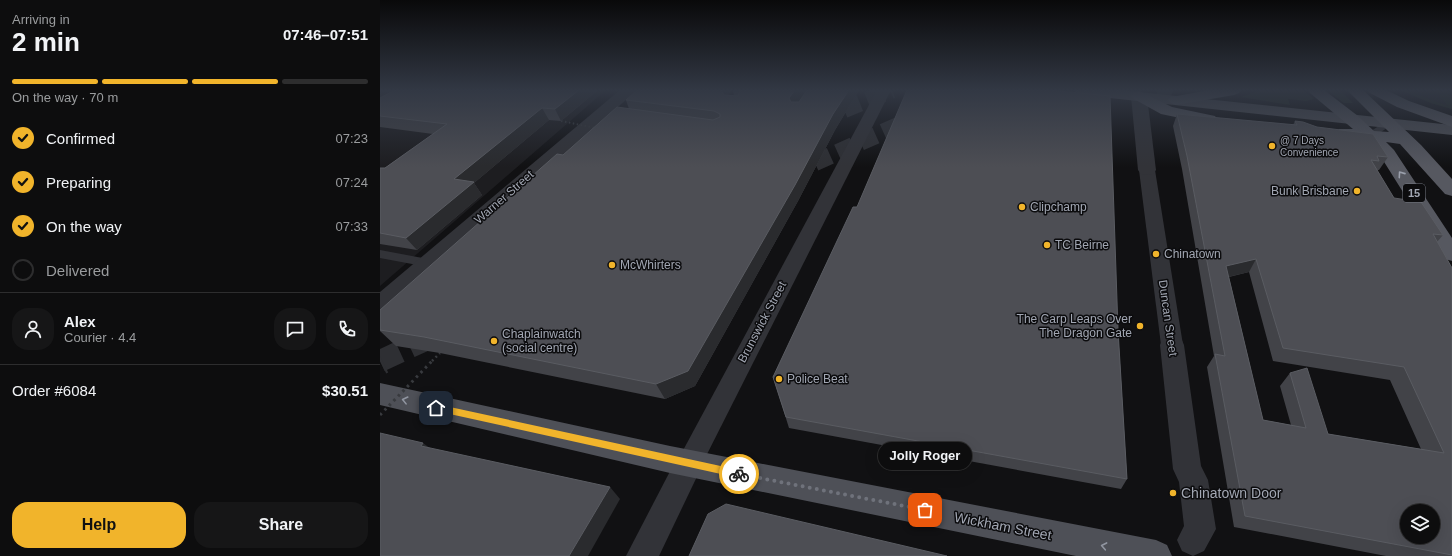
<!DOCTYPE html>
<html lang="en">
<head>
<meta charset="utf-8">
<style>
  :root { --surface:#0d0d0e; --page:#161617; --text:#f1f3f6; --muted:#9a9c9e; --line:#2d2d2e; --accent:#f1b42b }
  body { margin:0; font-family:Helvetica,sans-serif; background:var(--page); color:var(--text); height:100vh; display:flex; flex-direction:column; font-size:15px; white-space:nowrap }
  * { box-sizing:border-box; margin:0 }
  p { font-size:13px; color:var(--muted) }
  .icon { flex:none; width:22px; height:22px; fill:none; stroke:currentColor; stroke-width:2; stroke-linecap:round; stroke-linejoin:round }
  .map { position:relative; flex:1; overflow:hidden }
  .panel { display:flex; flex-direction:column; background:var(--surface); width:380px }
  .panel>* { flex:none }
  .controls { position:absolute; left:1020px; top:504px; display:grid; gap:8px }
  .controls a { display:grid; place-items:center; width:40px; height:40px; border-radius:50%; background:var(--surface); box-shadow:0 4px 16px #0002,0 0 0 1px var(--line); font-size:20px }
  .pin { position:absolute; display:grid; place-items:center; width:34px; height:34px; color:#fff; margin:-17px; border-radius:8px; box-shadow:0 2px 6px #0006 }
  .courier { position:absolute; display:grid; place-items:center; width:40px; height:40px; margin:-20px; border:3px solid #f1b42b; border-radius:50%; background:#fff; color:#222; box-shadow:0 1px 5px #0007 }
  .bubble { position:absolute; height:28px; border-radius:14px; background:var(--surface); box-shadow:0 4px 16px #0002,0 0 0 1px var(--line); font-size:13px; font-weight:700; line-height:28px; text-align:center }
  .headline em { font-style:normal; font-weight:700 }
  .headline div { display:flex; flex-direction:column-reverse }
  .headline { display:flex; align-items:center; justify-content:space-between; height:68px; padding:0 12px }
  h1 { font-size:26px; font-weight:700; line-height:30px }
  .bar { display:grid; grid-template-columns:repeat(4,1fr); gap:6px 4px; align-content:center; height:48px; padding:0 12px }
  .bar i { height:5px; border-radius:3px; background:var(--line) }
  .bar .selected { background:var(--accent) }
  .bar p { grid-column:span 4 }
  .line { display:flex; align-items:center; gap:10px; padding:0 12px; border-top:1px solid var(--line) }
  .line div { flex:1 }
  .round { display:grid; place-items:center; flex:none; width:42px; height:42px; border-radius:16px; background:var(--page) }
  ol { padding:0 12px; list-style:none }
  li { display:flex; align-items:center; gap:12px; height:44px }
  li p { margin-inline-start:auto }
  li .icon { padding:4px; border-radius:50%; background:var(--accent); color:#111; stroke-width:4 }
  li:last-child { color:var(--muted) }
  li i { width:22px; height:22px; border:2px solid var(--line); border-radius:50% }
  .primary-button { display:flex; gap:8px; margin-top:auto; padding:8px 12px }
  .primary-button a { flex:1; height:46px; border-radius:16px; background:var(--accent); color:#111; font-size:16px; font-weight:700; line-height:46px; text-align:center }
  .primary-button a+a { background:var(--page); color:var(--text) }
  main { display:flex; flex:1; min-height:0 }
  .map>svg:first-child { display:block }
  .built { fill:#1d1d20 }
  .green { fill:#1d251e }
  .lines { fill:none; stroke-linecap:round; stroke-linejoin:round }
  .motorway-tunnel-far2 { stroke:#2e2f33; stroke-width:17; stroke-dasharray:17 8; stroke-linecap:butt }
  .motorway-tunnel-far1 { stroke:#2e2f33; stroke-width:22; stroke-dasharray:22 11; stroke-linecap:butt }
  .motorway-tunnel { stroke:#2e2f33; stroke-width:28; stroke-dasharray:28 14; stroke-linecap:butt }
  .service { fill:#323338; fill-rule:evenodd }
  .pedestrian { fill:#323338; fill-rule:evenodd }
  .minor { fill:#323338; fill-rule:evenodd }
  .tertiary { fill:#323338; fill-rule:evenodd }
  .primary { fill:#4e5057; fill-rule:evenodd }
  .trunk { fill:#565860; fill-rule:evenodd }
  .path-bridge-far2 { stroke:#383a3e; stroke-width:2; stroke-dasharray:1.5 2.5; stroke-linecap:butt }
  .path-bridge-far1 { stroke:#383a3e; stroke-width:2.5; stroke-dasharray:2 3; stroke-linecap:butt }
  .path-bridge { stroke:#383a3e; stroke-width:3; stroke-dasharray:2.5 4; stroke-linecap:butt }
  .wall { fill:#424348; fill-rule:evenodd }
  .shaded-wall { fill:#2a2b2e }
  .building { fill:#4d4e54; stroke:#5a5c62; fill-rule:evenodd }
  .oneway { stroke:#9a9fab }
  .oneway2 { stroke:#9196a1 }
  .route { fill:#f1b42b }
  .done { stroke:#6f727b; stroke-width:4; stroke-dasharray:0 7.2 }
  .poi-dot { fill:#f1b42b; stroke:#0c0c0e; stroke-width:1.5 }
  .labels { text-anchor:middle; stroke-width:3; stroke-linejoin:round; paint-order:stroke }
  .far-poi-label { font-size:10px; fill:#a2a7b3; stroke:#0c0c0e; text-anchor:start }
  .shield { fill:#0c0c0e; stroke:#757882; stroke-width:1 }
  .shield-label { font-size:11px; font-weight:bold; fill:#a2a7b3 }
  .poi-label { font-size:12px; fill:#a2a7b3; stroke:#0c0c0e; text-anchor:start }
  .street-label { font-size:12px; fill:#a2a7b3; stroke:#0c0c0e }
  .near-poi-label { font-size:14px; fill:#a2a7b3; stroke:#0c0c0e; text-anchor:start }
  .near-street-label { font-size:14px; fill:#a2a7b3; stroke:#0c0c0e }
</style>
</head>
<body>
<main>
<section class="panel">
<div class="headline"><div><h1>2 min</h1><p>Arriving in</p></div><em>07:46–07:51</em></div>
<div class="bar"><i class="selected"></i><i class="selected"></i><i class="selected"></i><i></i><p>On the way · 70 m</p></div>
<ol>
<li><svg class="icon" aria-label="check" viewBox="0 0 24 24"><path d="M5 12l5 5 9-10"/></svg>Confirmed<p>07:23</p></li>
<li><svg class="icon" aria-label="check" viewBox="0 0 24 24"><path d="M5 12l5 5 9-10"/></svg>Preparing<p>07:24</p></li>
<li><svg class="icon" aria-label="check" viewBox="0 0 24 24"><path d="M5 12l5 5 9-10"/></svg>On the way<p>07:33</p></li>
<li><i></i>Delivered</li>
</ol>
<div class="line" style="height:72px"><a class="round"><svg class="icon" aria-label="person" viewBox="0 0 24 24"><circle cx="12" cy="8" r="4"/><path d="M4 21q1-7 8-7t8 7"/></svg></a><div><b>Alex</b><p>Courier · 4.4</p></div><a class="round"><svg class="icon" aria-label="chat" viewBox="0 0 24 24"><path d="M4 5h16v11H9l-5 4z"/></svg></a><a class="round"><svg class="icon" aria-label="phone" viewBox="0 0 24 24"><path d="M5 4h4l2 5-3 2q2 4 5 5l2-3 5 2v4C11 20 4 13 5 4z"/></svg></a></div>
<div class="line" style="height:52px"><div>Order #6084</div><b>$30.51</b></div>
<div class="primary-button"><a>Help</a><a>Share</a></div>
</section>
<div class="map">
<svg width="1072" height="556" viewBox="0 0 1072 556">
  <rect width="100%" height="100%" fill="#111113"/>
  <!-- built -->
  <g class="built">
    <polygon points="43,90 226,90 0,286 0,116"/>
    <polygon points="1020,90 1072,90 1072,109 1051,103"/>
  </g>
  <!-- green -->
  <g class="green">
    <polygon points="881,90 923,90 934,99 926,101 908,99 910,105 861,97"/>
    <polygon points="947,90 960,90 973,103 964,103"/>
    <polygon points="1020,90 1025,90 1068,106 1055,90 1065,90 1072,98 1072,109 1051,103"/>
  </g>
  <g class="lines">
    <!-- motorway-tunnel-far2 -->
    <g class="motorway-tunnel-far2">
      <polyline points="441,119 512,90"/>
      <polyline points="412,173 537,117"/>
    </g>
    <!-- motorway-tunnel-far1 -->
    <polyline class="motorway-tunnel-far1" points="0,361 54,336"/>
    <!-- motorway-tunnel -->
    <polyline class="motorway-tunnel" points="0,361 2,360"/>
    <!-- service -->
    <g class="service">
      <polygon points="1008,120 1012,123 1011,125 994,137 988,137 988,133"/>
      <polygon points="0,250 48,259 54,263 48,267 0,258"/>
    </g>
    <!-- pedestrian -->
    <g class="pedestrian">
      <polygon points="497,90 511,90 318,472 309,476 300,472 297,464 300,456"/>
      <polygon points="767,165 773,167 775,170 803,345 799,351 792,353 785,351 781,345 759,170 761,167"/>
    </g>
    <!-- minor -->
    <g class="minor">
      <polygon points="778,90 794,90 788,101 778,101 775,98"/>
      <polygon points="759,91 764,93 767,96 776,170 773,174 767,175 761,174 758,170 751,96 754,93"/>
      <polygon points="792,335 801,338 804,345 821,466 828,480 836,529 824,551 813,556 802,551 797,540 804,526 799,482 793,469 780,345 783,338"/>
    </g>
    <!-- tertiary -->
    <g class="tertiary">
      <polygon points="240,90 257,90 8,311 0,314 0,292"/>
      <polygon points="309,450 319,454 323,464 279,556 246,556 299,454"/>
    </g>
    <!-- primary -->
    <g class="primary">
      <polygon points="694,90 740,90 1072,125 1072,135 702,95 697,93"/>
      <polygon points="0,383 290,446 776,540 787,545 792,556 696,556 290,473 0,405"/>
    </g>
    <!-- trunk -->
    <g class="trunk">
      <polygon points="830,90 862,90 859,93 854,95 796,105 791,103 788,100 791,97"/>
      <polygon points="928,90 944,90 978,116 994,131 1009,132 967,90 983,90 1041,145 1072,179 1072,196 1065,194 1020,144 1006,142 1014,150 1072,238 1072,261 1065,259 1001,157 984,140 959,137 957,133 959,129 973,129 930,93"/>
      <polygon points="987,90 1006,90 1029,101 1072,116 1072,127 1017,107 990,93"/>
      <polygon points="759,91 792,107 835,116 837,119 835,122 829,124 781,114 754,99 751,96 754,93"/>
    </g>
    <!-- path-bridge-far2 -->
    <polyline class="path-bridge-far2" points="181,121 216,128"/>
    <!-- path-bridge-far1 -->
    <polyline class="path-bridge-far1" points="52,361 60,353"/>
    <!-- path-bridge -->
    <polyline class="path-bridge" points="0,415 53,360"/>
  </g>
  <!-- wall -->
  <g class="wall">
    <polygon points="0,90 218,90 181,121 169,120 94,183 102,195 37,250 0,244 0,168 5,168 53,134 0,127"/>
    <polygon points="351,90 348,95 354,96 353,90 479,90 455,130 418,201 315,386 285,399 60,353 16,346 0,331 0,310 183,155 249,109 246,100"/>
    <path d="M 797,114 L 913,125 L 915,121 L 1008,157 L 999,170 L 996,170 L 1014,198 L 1063,235 L 1057,242 L 1072,268 L 1072,556 L 1006,556 L 854,527 L 827,367 L 834,356 L 802,169 L 793,126 ZM 869,272 L 893,361 L 1010,380 L 1041,449 L 948,434 L 910,373 L 900,386 L 911,425 L 883,420 L 849,277 Z"/>
    <polygon points="477,207 738,330 747,479 741,489 409,428 393,377"/>
  </g>
  <!-- shaded-wall -->
  <g class="shaded-wall">
    <polygon points="0,90 17,90 0,98"/>
    <polygon points="199,90 218,90 181,121 175,109"/>
    <polygon points="341,90 351,90 345,103"/>
    <polygon points="415,90 428,90 412,113 409,98"/>
    <polygon points="469,90 479,90 455,130 418,201 315,386 285,399 276,384"/>
    <polygon points="162,108 169,120 94,183 102,195 37,250 26,238 74,179"/>
    <polygon points="876,259 869,272 839,279 846,266"/>
    <polygon points="43,443 59,455 41,446"/>
    <polygon points="230,487 240,499 208,556 189,556"/>
  </g>
  <!-- building -->
  <g class="building">
    <polygon points="15,90 199,90 175,109 162,108 74,179 94,182 26,238 0,233 0,168 5,168 67,124 0,116 0,98"/>
    <polygon points="257,90 341,90 344,95 358,96 360,90 358,90 415,90 409,98 411,102 419,102 427,90 469,90 453,114 415,185 308,371 276,384 44,337 0,330 0,310 177,154 183,155 237,107 333,120 340,117 340,114 334,111 246,100"/>
    <polygon points="527,90 669,90 730,96 738,330 747,479 406,417 393,377 473,207 477,207"/>
    <path d="M 797,114 L 917,125 L 915,121 L 923,122 L 937,127 L 993,134 L 1008,157 L 997,156 L 999,161 L 991,160 L 1014,198 L 1041,202 L 1063,235 L 1053,234 L 1072,268 L 1072,555 L 865,516 L 835,354 L 845,356 L 807,156 ZM 876,259 L 903,348 L 1024,367 L 1064,453 L 948,434 L 927,368 L 910,373 L 926,428 L 883,420 L 846,266 ZM 1027,511 L 1053,511 L 1053,537 L 1027,537 Z"/>
    <polygon points="0,433 43,443 41,446 230,487 189,556 0,556"/>
    <polygon points="346,504 567,556 309,556 328,514"/>
  </g>
  <!-- one-way arrows -->
  <defs><path id="oneway-chevron" d="M-2-3.5L2.5 0L-2 3.5" fill="none" stroke-width="1.6" stroke-linecap="round" stroke-linejoin="round"/></defs>
  <use class="oneway" href="#oneway-chevron" transform="translate(1021 174) rotate(-125)"/>
  <g class="oneway2">
    <use href="#oneway-chevron" transform="translate(25 400) rotate(-166)"/>
    <use href="#oneway-chevron" transform="translate(724 546) rotate(-169)"/>
  </g>
  <!-- sky -->
  <linearGradient id="sky" x2="0" y2="1"><stop stop-color="#09090a"/><stop offset="0.54" stop-color="#323844"/><stop offset="1" stop-color="#323844" stop-opacity="0"/></linearGradient>
  <rect width="1072" height="167" fill="url(#sky)"/>
  <!-- route -->
  <polygon class="route" points="56,404 359,470 363,474 359,478 56,411 52,408"/>
  <g class="lines">
    <!-- done -->
    <polyline class="done" points="359,474 545,510"/>
  </g>
  <!-- markers -->
  <g class="poi-dot">
    <circle cx="892" cy="146" r="4"/>
    <circle cx="977" cy="191" r="4"/>
    <circle cx="642" cy="207" r="4"/>
    <circle cx="667" cy="245" r="4"/>
    <circle cx="776" cy="254" r="4"/>
    <circle cx="232" cy="265" r="4"/>
    <circle cx="760" cy="326" r="4"/>
    <circle cx="114" cy="341" r="4"/>
    <circle cx="399" cy="379" r="4"/>
    <circle cx="793" cy="493" r="4"/>
  </g>
  <g class="labels">
    <!-- far-poi labels -->
    <g class="far-poi-label">
      <text x="900" y="144">@ 7 Days<tspan x="900" dy="12">Convenience</tspan></text>
    </g>
    <!-- shield labels -->
    <rect class="shield" x="1023" y="184" width="22" height="18" rx="3"/>
    <g class="shield-label">
      <text x="1034" y="197">15</text>
    </g>
    <!-- poi labels -->
    <g class="poi-label">
      <text x="969" y="195" text-anchor="end">Bunk Brisbane</text>
      <text x="650" y="211">Clipchamp</text>
      <text x="675" y="249">TC Beirne</text>
      <text x="784" y="258">Chinatown</text>
      <text x="240" y="269">McWhirters</text>
      <text x="752" y="323" text-anchor="end">The Carp Leaps Over<tspan x="752" dy="14">The Dragon Gate</tspan></text>
      <text x="122" y="338">Chaplainwatch<tspan x="122" dy="14">(social centre)</tspan></text>
      <text x="407" y="383">Police Beat</text>
    </g>
    <!-- street labels -->
    <g class="street-label">
      <text transform="translate(124 197) rotate(-41)" y="4">Warner Street</text>
      <text transform="translate(788 318) rotate(82)" y="4">Duncan Street</text>
      <text transform="translate(382 322) rotate(-62)" y="4">Brunswick Street</text>
    </g>
    <!-- near-poi labels -->
    <g class="near-poi-label">
      <text x="801" y="498">Chinatown Door</text>
    </g>
    <!-- near-street labels -->
    <g class="near-street-label">
      <text transform="translate(623 526) rotate(11)" y="5">Wickham Street</text>
    </g>
  </g>
</svg>
<div class="controls">
<a><svg class="icon" aria-label="layers" viewBox="0 0 24 24"><path d="M12 4l9 5-9 5-9-5zM3 14l9 5 9-5"/></svg></a>
</div>
<div class="pin" style="left:545px;top:510px;background:#ea580c"><svg class="icon" aria-label="bag" viewBox="0 0 24 24"><path d="M5 8h14l-1 12H6zM9 8a3 3 0 0 1 6 0"/></svg></div>
<div class="pin" style="left:56px;top:408px;background:#1f2937"><svg class="icon" aria-label="home" viewBox="0 0 24 24"><path d="M3 11l9-7 9 7M6 9v11h12V9"/></svg></div>
<div class="courier" style="left:359px;top:474px"><svg class="icon" aria-label="bike" viewBox="0 0 24 24"><circle cx="6" cy="16" r="4"/><circle cx="18" cy="16" r="4"/><path d="M6 16l4-8h5l3 8M10 8l3 8H6M13 5h3"/></svg></div>
<div class="bubble" style="left:498px;top:442px;width:94px">Jolly Roger</div>
</div>
</main>
</body>
</html>
